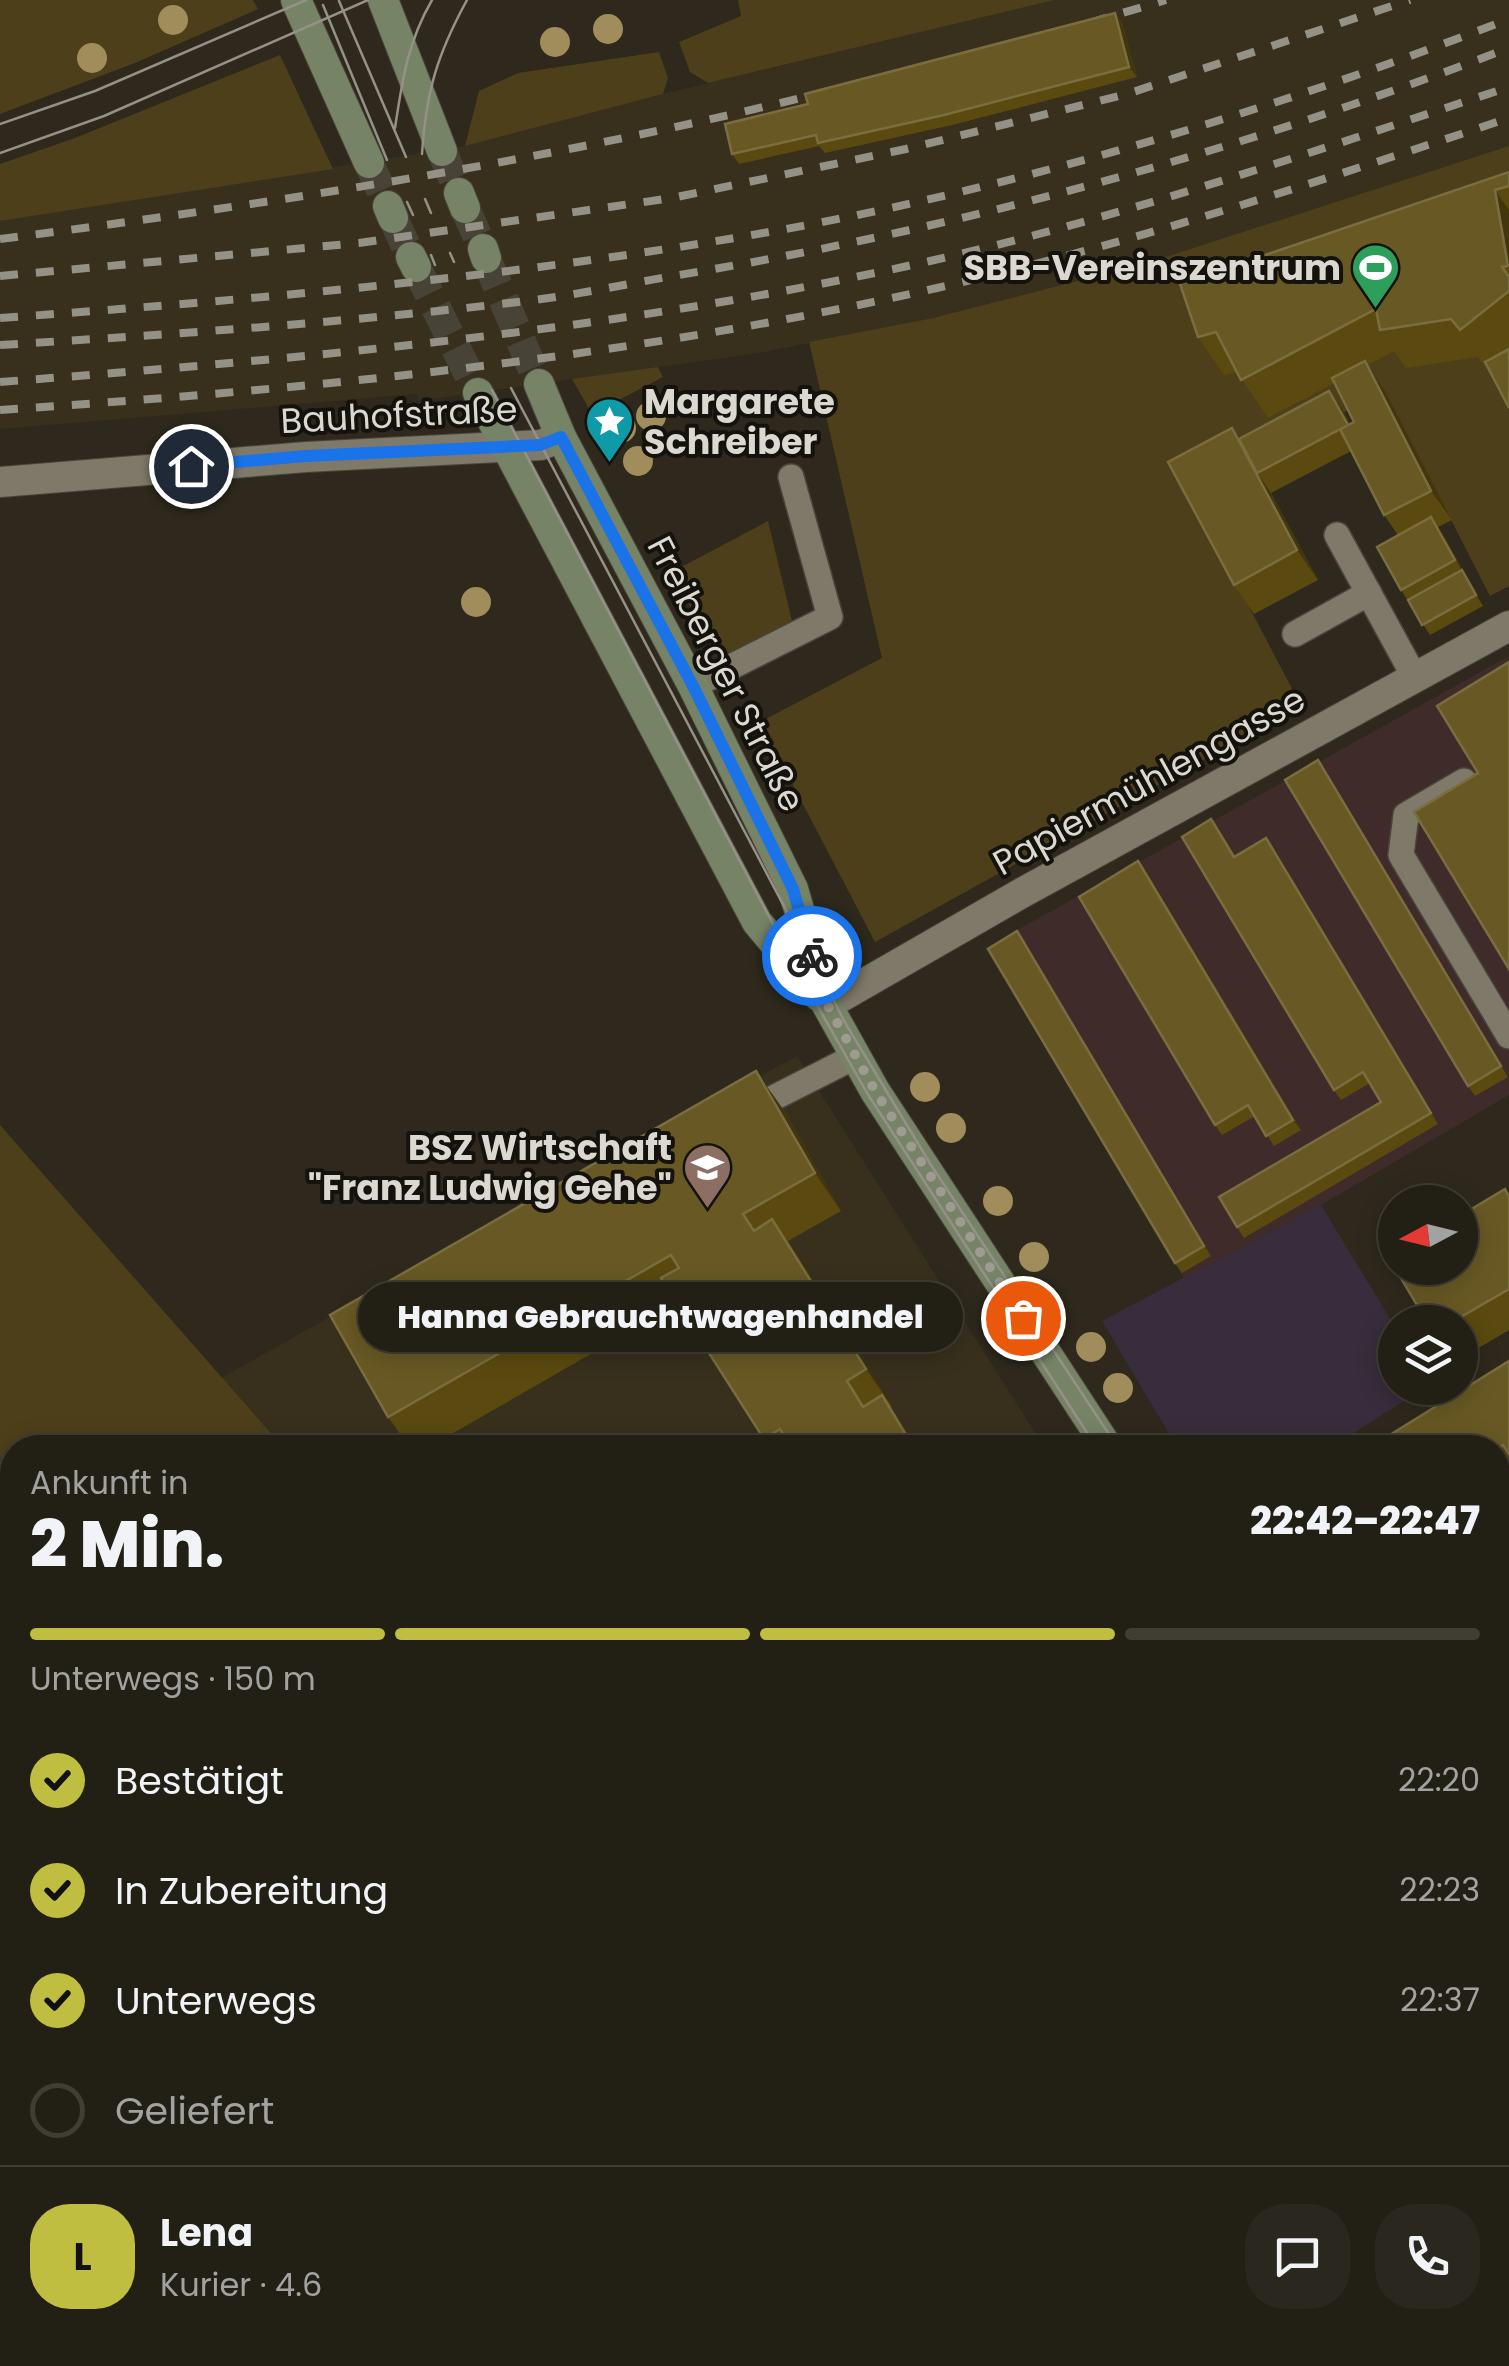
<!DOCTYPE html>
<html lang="de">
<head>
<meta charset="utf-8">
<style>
  :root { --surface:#221f15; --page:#2a271e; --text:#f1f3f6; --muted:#a2a2a0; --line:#3f3d34; --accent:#c0be40 }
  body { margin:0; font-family:Poppins,sans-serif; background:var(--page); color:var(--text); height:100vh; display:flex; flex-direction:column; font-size:38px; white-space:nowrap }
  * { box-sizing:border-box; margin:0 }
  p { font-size:32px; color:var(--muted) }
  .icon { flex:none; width:55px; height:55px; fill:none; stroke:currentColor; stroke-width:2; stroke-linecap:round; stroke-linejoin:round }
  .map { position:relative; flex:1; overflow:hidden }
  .sheet { position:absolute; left:0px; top:1435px; width:1510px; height:932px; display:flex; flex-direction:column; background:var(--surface); border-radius:40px 40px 0 0; box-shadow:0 5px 25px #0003,0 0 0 2px var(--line) }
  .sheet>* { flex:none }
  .needle { width:65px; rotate:263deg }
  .buttons { position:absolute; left:1378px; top:1185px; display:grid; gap:20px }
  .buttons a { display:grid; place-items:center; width:100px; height:100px; border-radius:50%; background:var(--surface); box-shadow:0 5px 25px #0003,0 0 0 2px var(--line); font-size:50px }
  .pin { position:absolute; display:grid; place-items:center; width:85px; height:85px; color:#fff; margin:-42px; border:5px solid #fff; border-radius:50%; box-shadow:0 2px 10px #0007 }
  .courier { position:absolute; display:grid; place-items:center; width:100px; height:100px; margin:-50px; border:8px solid #1a73e8; border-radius:50%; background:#fff; color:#222; box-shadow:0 2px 12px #0007 }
  .bubble { position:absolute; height:70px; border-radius:35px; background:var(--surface); box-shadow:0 5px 25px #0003,0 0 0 2px var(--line); font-size:32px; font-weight:800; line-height:70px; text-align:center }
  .head em { font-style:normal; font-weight:800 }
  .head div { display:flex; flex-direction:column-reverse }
  .head { display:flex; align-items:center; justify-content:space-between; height:170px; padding:0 30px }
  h1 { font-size:65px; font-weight:800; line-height:75px }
  .bar { display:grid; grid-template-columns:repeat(4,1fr); gap:15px 10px; align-content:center; height:120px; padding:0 30px }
  .bar i { height:12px; border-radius:8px; background:var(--line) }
  .bar .current { background:var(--accent) }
  .bar p { grid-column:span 4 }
  .line { display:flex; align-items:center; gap:25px; padding:0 30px; border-top:2px solid var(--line) }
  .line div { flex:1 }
  .round { display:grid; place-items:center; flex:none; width:105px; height:105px; border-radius:40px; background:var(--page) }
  ol { padding:0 30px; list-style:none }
  li { display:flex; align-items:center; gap:30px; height:110px }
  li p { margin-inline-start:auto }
  li .icon { padding:10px; border-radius:50%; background:var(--accent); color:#111; stroke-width:4 }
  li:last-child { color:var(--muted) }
  li i { width:55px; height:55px; border:5px solid var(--line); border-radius:50% }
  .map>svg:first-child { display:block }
  .commercial { fill:#372d3c }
  .industrial { fill:#3f2b2a }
  .built { fill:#38301d }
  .green { fill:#4d3f1a }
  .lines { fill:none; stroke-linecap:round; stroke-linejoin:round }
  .secondary-tunnel { stroke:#484337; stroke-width:30; stroke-dasharray:30 15; stroke-linecap:butt }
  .lane-casing { stroke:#49453a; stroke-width:28 }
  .street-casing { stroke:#49453a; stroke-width:32 }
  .secondary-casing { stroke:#49453a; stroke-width:32 }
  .lane { stroke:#7f796a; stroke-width:25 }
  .street { stroke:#7f796a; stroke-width:30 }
  .secondary { stroke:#778367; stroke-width:30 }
  .tram { stroke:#949186; stroke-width:2.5 }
  .rail { stroke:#949186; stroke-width:8; stroke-dasharray:18 18; stroke-linecap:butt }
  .tree { fill:#a08d5b }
  .wall { fill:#5b4a0f }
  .shaded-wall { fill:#43360c }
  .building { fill:#685924; stroke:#7a6d3f; stroke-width:2.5 }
  .done { stroke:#9e9b90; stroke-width:10; stroke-dasharray:0 18 }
  .route { stroke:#1a73e8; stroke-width:12 }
  .labels { text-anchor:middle; stroke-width:8; stroke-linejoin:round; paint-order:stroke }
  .poi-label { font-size:35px; font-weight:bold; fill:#dbd8cf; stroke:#14120c; text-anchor:end }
  .street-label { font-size:35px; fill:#dbd8cf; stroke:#14120c }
</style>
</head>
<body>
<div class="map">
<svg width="1509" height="2366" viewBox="0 0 1509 2366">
  <rect width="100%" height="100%" fill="#2e291c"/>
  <!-- commercial -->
  <polygon class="commercial" points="1321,1205 1395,1327 1395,1388 1425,1388 1331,1447 1177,1447 1102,1321"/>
  <!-- industrial -->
  <polygon class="industrial" points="1509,656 1509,1095 1321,1205 1184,1279 985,948"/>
  <!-- built -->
  <g class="built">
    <polygon points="1055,0 1509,0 1509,146 1147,263 933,318 759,353 418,401 416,394 0,429 0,221 465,146 663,94"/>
    <polygon points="797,1056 1044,1447 283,1447 221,1378"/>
    <polygon points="0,1740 12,1755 12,2140 0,2155"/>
    <polygon points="1048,2355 1278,2355 1285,2366 1059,2366"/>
  </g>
  <!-- green -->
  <g class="green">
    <polygon points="0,0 253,0 258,9 135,63 0,114"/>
    <polygon points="738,0 1055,0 708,83 690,72 679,42 741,16"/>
    <polygon points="659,52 668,78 663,94 465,146 479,91 518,73"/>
    <polygon points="280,55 333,169 0,221 0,164 75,138"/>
    <polygon points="1509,146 1509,586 1490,596 1385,391 1189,492 1301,706 875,942 760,722 882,658 809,342 933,318 1147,263"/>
    <polygon points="658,367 663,377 592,414 572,379"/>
    <polygon points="768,521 792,621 718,659 672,572"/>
    <polygon points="0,1125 283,1447 12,1448 12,1723 0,1709"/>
    <polygon points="0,1740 12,1755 12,1844 0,1833"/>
    <polygon points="12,2030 12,2140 0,2155 0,2046"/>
    <polygon points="0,2246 12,2255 12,2355 150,2355 165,2366 0,2366"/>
    <polygon points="593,2355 1048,2355 1059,2366 603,2366"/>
  </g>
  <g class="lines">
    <!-- secondary-tunnel -->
    <g class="secondary-tunnel">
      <polyline points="442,151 459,193"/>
      <polyline points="369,163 388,206"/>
      <polyline points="465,208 483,249"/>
      <polyline points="393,218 411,257"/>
      <polyline points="486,258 539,384"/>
      <polyline points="416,267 478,393"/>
    </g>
    <defs>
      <g id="lane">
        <polyline points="1337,535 1415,678"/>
        <polyline points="1295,634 1369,593"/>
        <polyline points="693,686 830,617 791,477"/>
        <polyline points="1464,781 1406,815 1401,855 1509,1036"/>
        <polyline points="744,1113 856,1056"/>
      </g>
      <g id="street">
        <polyline points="0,482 306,457 541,445 561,437"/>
        <polyline points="827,1005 1020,894 1509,626"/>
      </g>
      <g id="secondary">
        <polyline points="296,0 369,163"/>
        <polyline points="383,0 442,151"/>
        <polyline points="459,193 465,208"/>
        <polyline points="388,206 393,218"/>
        <polyline points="483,249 486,258"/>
        <polyline points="411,257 416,267"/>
        <polyline points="539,384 561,437 693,686 793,889 827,1005 875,1091 1108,1448"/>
        <polyline points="478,393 757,922 819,996"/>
        <polyline points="1498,2008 1509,2020"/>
      </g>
    </defs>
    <!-- lane casing -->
    <use href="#lane" class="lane-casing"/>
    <!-- street casing -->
    <use href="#street" class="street-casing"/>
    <!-- secondary casing -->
    <use href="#secondary" class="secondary-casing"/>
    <!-- lane -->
    <use href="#lane" class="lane"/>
    <!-- street -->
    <use href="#street" class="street"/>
    <!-- secondary -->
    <use href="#secondary" class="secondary"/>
    <!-- tram -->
    <g class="tram">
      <polyline points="339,1 406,157"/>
      <polyline points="323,5 387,160"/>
      <polyline points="0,124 95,91 306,0"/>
      <path d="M 395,128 C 402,81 408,41 432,0"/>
      <polyline points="0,153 104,116 368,0"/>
      <path d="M 422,154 C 426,92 437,55 467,0"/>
      <polyline points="425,199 431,213"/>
      <polyline points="407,202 413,215"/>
      <polyline points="450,253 454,262"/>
      <polyline points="431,255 435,265"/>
      <polyline points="511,388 847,1026 931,1165 1118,1448"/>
      <polyline points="492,390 796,968 867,1093 1097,1448"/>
      <polyline points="1498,1996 1509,2009"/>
      <polyline points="1498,2023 1509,2035"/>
    </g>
    <!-- rail -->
    <g class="rail">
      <polyline points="1089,23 1166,0"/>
      <path d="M 0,239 C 279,203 559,159 833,90"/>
      <polyline points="0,276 359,243 672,198 906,149 1127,94 1410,0"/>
      <path d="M 0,318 C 264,299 526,276 786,229 C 1026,185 1282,107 1509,19"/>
      <path d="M 0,345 C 178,334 356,322 534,300 C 582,294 631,283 679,275 C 963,228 1240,151 1509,48"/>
      <path d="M 0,382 C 312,358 624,330 930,261 C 1127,216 1318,150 1509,87"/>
      <path d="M 0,410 C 314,389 629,358 937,288 C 1131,244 1320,181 1509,118"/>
    </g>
  </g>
  <!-- trees -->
  <g class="tree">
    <circle cx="173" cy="20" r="15"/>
    <circle cx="608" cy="29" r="15"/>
    <circle cx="555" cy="42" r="15"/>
    <circle cx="92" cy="58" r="15"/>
    <circle cx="651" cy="416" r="15"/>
    <circle cx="621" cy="428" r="15"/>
    <circle cx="638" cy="461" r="15"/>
    <circle cx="476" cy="602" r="15"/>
    <circle cx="925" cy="1087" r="15"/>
    <circle cx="951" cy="1128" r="15"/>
    <circle cx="998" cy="1201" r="15"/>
    <circle cx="1034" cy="1257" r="15"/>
    <circle cx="1091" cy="1347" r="15"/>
    <circle cx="1118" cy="1388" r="15"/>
  </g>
  <!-- wall -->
  <g class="wall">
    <polygon points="1115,13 1122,23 1137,77 952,125 825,153 819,146 739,164 732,154 808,104"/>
    <polygon points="1509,172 1509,408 1488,367 1486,368 1478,357 1406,368 1394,351 1368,365 1385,391 1452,520 1438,527 1483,606 1430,635 1401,590 1398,535 1384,515 1351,451 1271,493 1318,580 1254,614 1234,585 1232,428 1239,439 1343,411 1350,424 1354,422 1334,383 1268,418 1237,372 1224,375 1198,337"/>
    <polygon points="1318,760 1508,1077 1475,1096 1468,1086"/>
    <polygon points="1218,829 1235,857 1273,849 1438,1124 1244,1238 1237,1227 1381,1102 1370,1083 1341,1100 1334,1090"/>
    <polygon points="1146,871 1301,1130 1274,1146 1255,1116 1222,1135 1215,1125"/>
    <polygon points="1024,942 1211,1256 1182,1273 1175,1263"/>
    <polygon points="783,1109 841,1211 788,1241 892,1407 891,1408 917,1448 770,1448 678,1304 427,1448 410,1448 388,1417"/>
    <polygon points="1509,1195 1509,1330 1460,1359 1460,1322 1427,1322"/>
    <polygon points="1509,1361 1509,1514 1498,1521 1498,1448"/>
    <polygon points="1498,1703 1509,1720 1509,1854 1498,1837"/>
  </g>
  <!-- shaded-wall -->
  <g class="shaded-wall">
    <polygon points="1115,13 1122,23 1137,77 1129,67"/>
    <polygon points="1495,190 1509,210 1509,267 1508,266"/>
    <polygon points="1365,361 1385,391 1452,520 1431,491"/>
    <polygon points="1329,391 1343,411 1362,445 1348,425"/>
    <polygon points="1232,428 1252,457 1257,473 1271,493 1318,580 1297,550"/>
    <polygon points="1431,517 1445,537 1483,606 1476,595"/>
    <polygon points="1318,760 1325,770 1508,1077 1501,1066"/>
    <polygon points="1266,838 1273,849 1438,1124 1431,1113"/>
    <polygon points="1138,861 1146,871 1301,1130 1293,1120"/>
    <polygon points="1017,931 1024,942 1211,1256 1204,1246"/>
    <polygon points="756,1071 783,1109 841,1211 815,1173"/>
    <polygon points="772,1219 799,1257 892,1407 866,1369"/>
    <polygon points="882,1395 908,1433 917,1448 914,1448"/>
    <polygon points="393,2355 436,2355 440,2361 437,2366 386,2366"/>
  </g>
  <!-- building -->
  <g class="building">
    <polygon points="1115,13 1129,67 944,115 818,143 816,135 732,154 725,124 808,104 805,94"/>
    <polygon points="1509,172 1509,186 1495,190 1508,266 1502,267 1509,277 1509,291 1460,330 1451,319 1380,330 1376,309 1241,380 1216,332 1198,337 1180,284"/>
    <polygon points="1509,349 1509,408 1485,362"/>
    <polygon points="1365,361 1431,491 1384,515 1340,429 1354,422 1332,378"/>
    <polygon points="1329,391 1348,425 1257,473 1239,439"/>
    <polygon points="1232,428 1297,550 1234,585 1168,462"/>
    <polygon points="1431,517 1455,560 1401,590 1377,547"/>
    <polygon points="1462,570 1476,595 1422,625 1408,600"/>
    <polygon points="1509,662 1509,969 1414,812 1478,773 1437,706"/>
    <polygon points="1318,760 1501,1066 1468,1086 1285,780"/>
    <polygon points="1211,819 1234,857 1266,838 1431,1113 1237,1227 1219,1197 1381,1102 1363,1072 1334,1090 1182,837"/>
    <polygon points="1138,861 1293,1120 1266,1136 1248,1105 1215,1125 1079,897"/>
    <polygon points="1017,931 1204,1246 1175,1263 988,949"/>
    <polygon points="756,1071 815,1173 743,1214 754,1231 772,1219 866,1369 847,1381 863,1407 882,1395 914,1448 792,1448 780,1429 764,1439 661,1278 679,1268 671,1255 388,1417 330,1315"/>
    <polygon points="1505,1189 1509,1197 1509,1289 1452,1322 1427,1322 1389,1258 1395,1254 1395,1268 1460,1268 1460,1216"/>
    <polygon points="1509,1361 1509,1454 1503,1445 1498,1448 1369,1448"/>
    <polygon points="1498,1705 1509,1722 1509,1809 1498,1817"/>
    <polygon points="1509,1829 1509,1854 1498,1837"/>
    <polygon points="254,2355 393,2355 386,2366 261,2366 251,2359"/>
  </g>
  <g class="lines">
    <!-- done -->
    <polyline class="done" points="812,956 828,1006 875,1091 1023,1318"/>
    <!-- route -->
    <polyline class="route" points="191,466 306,456 540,445 561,437 693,686 793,889 812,956"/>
  </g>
  <!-- icons -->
  <defs>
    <symbol id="stadium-pin" viewBox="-11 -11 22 30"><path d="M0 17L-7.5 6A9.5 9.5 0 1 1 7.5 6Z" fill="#2e9e5b" stroke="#14120c"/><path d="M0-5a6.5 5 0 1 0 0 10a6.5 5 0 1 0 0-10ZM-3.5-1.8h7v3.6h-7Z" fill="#fff"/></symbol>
    <symbol id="sight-pin" viewBox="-11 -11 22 30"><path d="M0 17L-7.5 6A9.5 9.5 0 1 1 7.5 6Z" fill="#0f9aa8" stroke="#14120c"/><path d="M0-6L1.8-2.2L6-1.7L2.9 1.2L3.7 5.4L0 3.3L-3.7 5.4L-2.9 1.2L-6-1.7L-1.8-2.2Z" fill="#fff"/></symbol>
    <symbol id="school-pin" viewBox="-11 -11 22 30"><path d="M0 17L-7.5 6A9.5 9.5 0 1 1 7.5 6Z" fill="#8d6e63" stroke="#14120c"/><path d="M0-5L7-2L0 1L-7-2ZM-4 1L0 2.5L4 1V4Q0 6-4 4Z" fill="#fff"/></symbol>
  </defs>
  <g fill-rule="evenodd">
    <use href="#stadium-pin" x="1348" y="240" width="55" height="75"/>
    <use href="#sight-pin" x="582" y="394" width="55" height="75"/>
    <use href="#school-pin" x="680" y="1140" width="55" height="75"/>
  </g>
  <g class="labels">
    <!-- poi labels -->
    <g class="poi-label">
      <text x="1341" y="280">SBB-Vereinszentrum</text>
      <text x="644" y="414" text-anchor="start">Margarete<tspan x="644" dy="40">Schreiber</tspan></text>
      <text x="672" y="1160">BSZ Wirtschaft<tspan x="672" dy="40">"Franz Ludwig Gehe"</tspan></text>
    </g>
    <!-- street labels -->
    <g class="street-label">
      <text transform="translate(399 415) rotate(-3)" y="12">Bauhofstraße</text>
      <text transform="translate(726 674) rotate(63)" y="12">Freiberger Straße</text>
      <text transform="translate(1149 781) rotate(-29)" y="12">Papiermühlengasse</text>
    </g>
  </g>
</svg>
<div class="buttons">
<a><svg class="needle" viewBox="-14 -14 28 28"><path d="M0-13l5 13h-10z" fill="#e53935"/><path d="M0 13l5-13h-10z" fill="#a2a2a0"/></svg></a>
<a><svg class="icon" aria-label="layers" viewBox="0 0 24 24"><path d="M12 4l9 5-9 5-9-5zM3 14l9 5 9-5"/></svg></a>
</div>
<div class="pin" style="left:1023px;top:1318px;background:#ea580c"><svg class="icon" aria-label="bag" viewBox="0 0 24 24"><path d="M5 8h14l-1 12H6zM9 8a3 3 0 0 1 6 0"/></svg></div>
<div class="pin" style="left:191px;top:466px;background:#1f2937"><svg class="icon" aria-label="home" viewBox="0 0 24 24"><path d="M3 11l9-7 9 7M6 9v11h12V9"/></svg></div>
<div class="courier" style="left:812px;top:956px"><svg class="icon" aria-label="bike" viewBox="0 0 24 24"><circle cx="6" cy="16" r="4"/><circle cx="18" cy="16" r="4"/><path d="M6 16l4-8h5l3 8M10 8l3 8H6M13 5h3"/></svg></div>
<div class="bubble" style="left:358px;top:1282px;width:605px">Hanna Gebrauchtwagenhandel</div>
<section class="sheet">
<div class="head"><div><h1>2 Min.</h1><p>Ankunft in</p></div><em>22:42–22:47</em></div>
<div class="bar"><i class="current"></i><i class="current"></i><i class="current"></i><i></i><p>Unterwegs · 150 m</p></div>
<ol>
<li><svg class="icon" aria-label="check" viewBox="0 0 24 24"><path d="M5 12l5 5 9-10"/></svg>Bestätigt<p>22:20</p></li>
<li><svg class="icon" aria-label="check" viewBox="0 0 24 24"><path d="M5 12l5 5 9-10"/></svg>In Zubereitung<p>22:23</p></li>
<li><svg class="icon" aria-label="check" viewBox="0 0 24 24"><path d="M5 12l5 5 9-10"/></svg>Unterwegs<p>22:37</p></li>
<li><i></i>Geliefert</li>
</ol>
<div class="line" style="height:180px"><b class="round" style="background:var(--accent);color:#111">L</b><div><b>Lena</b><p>Kurier · 4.6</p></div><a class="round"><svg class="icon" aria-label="chat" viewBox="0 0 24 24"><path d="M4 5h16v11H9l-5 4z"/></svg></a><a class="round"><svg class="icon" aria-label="phone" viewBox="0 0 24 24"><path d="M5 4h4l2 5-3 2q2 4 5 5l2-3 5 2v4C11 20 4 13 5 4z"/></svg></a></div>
</section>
</div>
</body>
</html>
